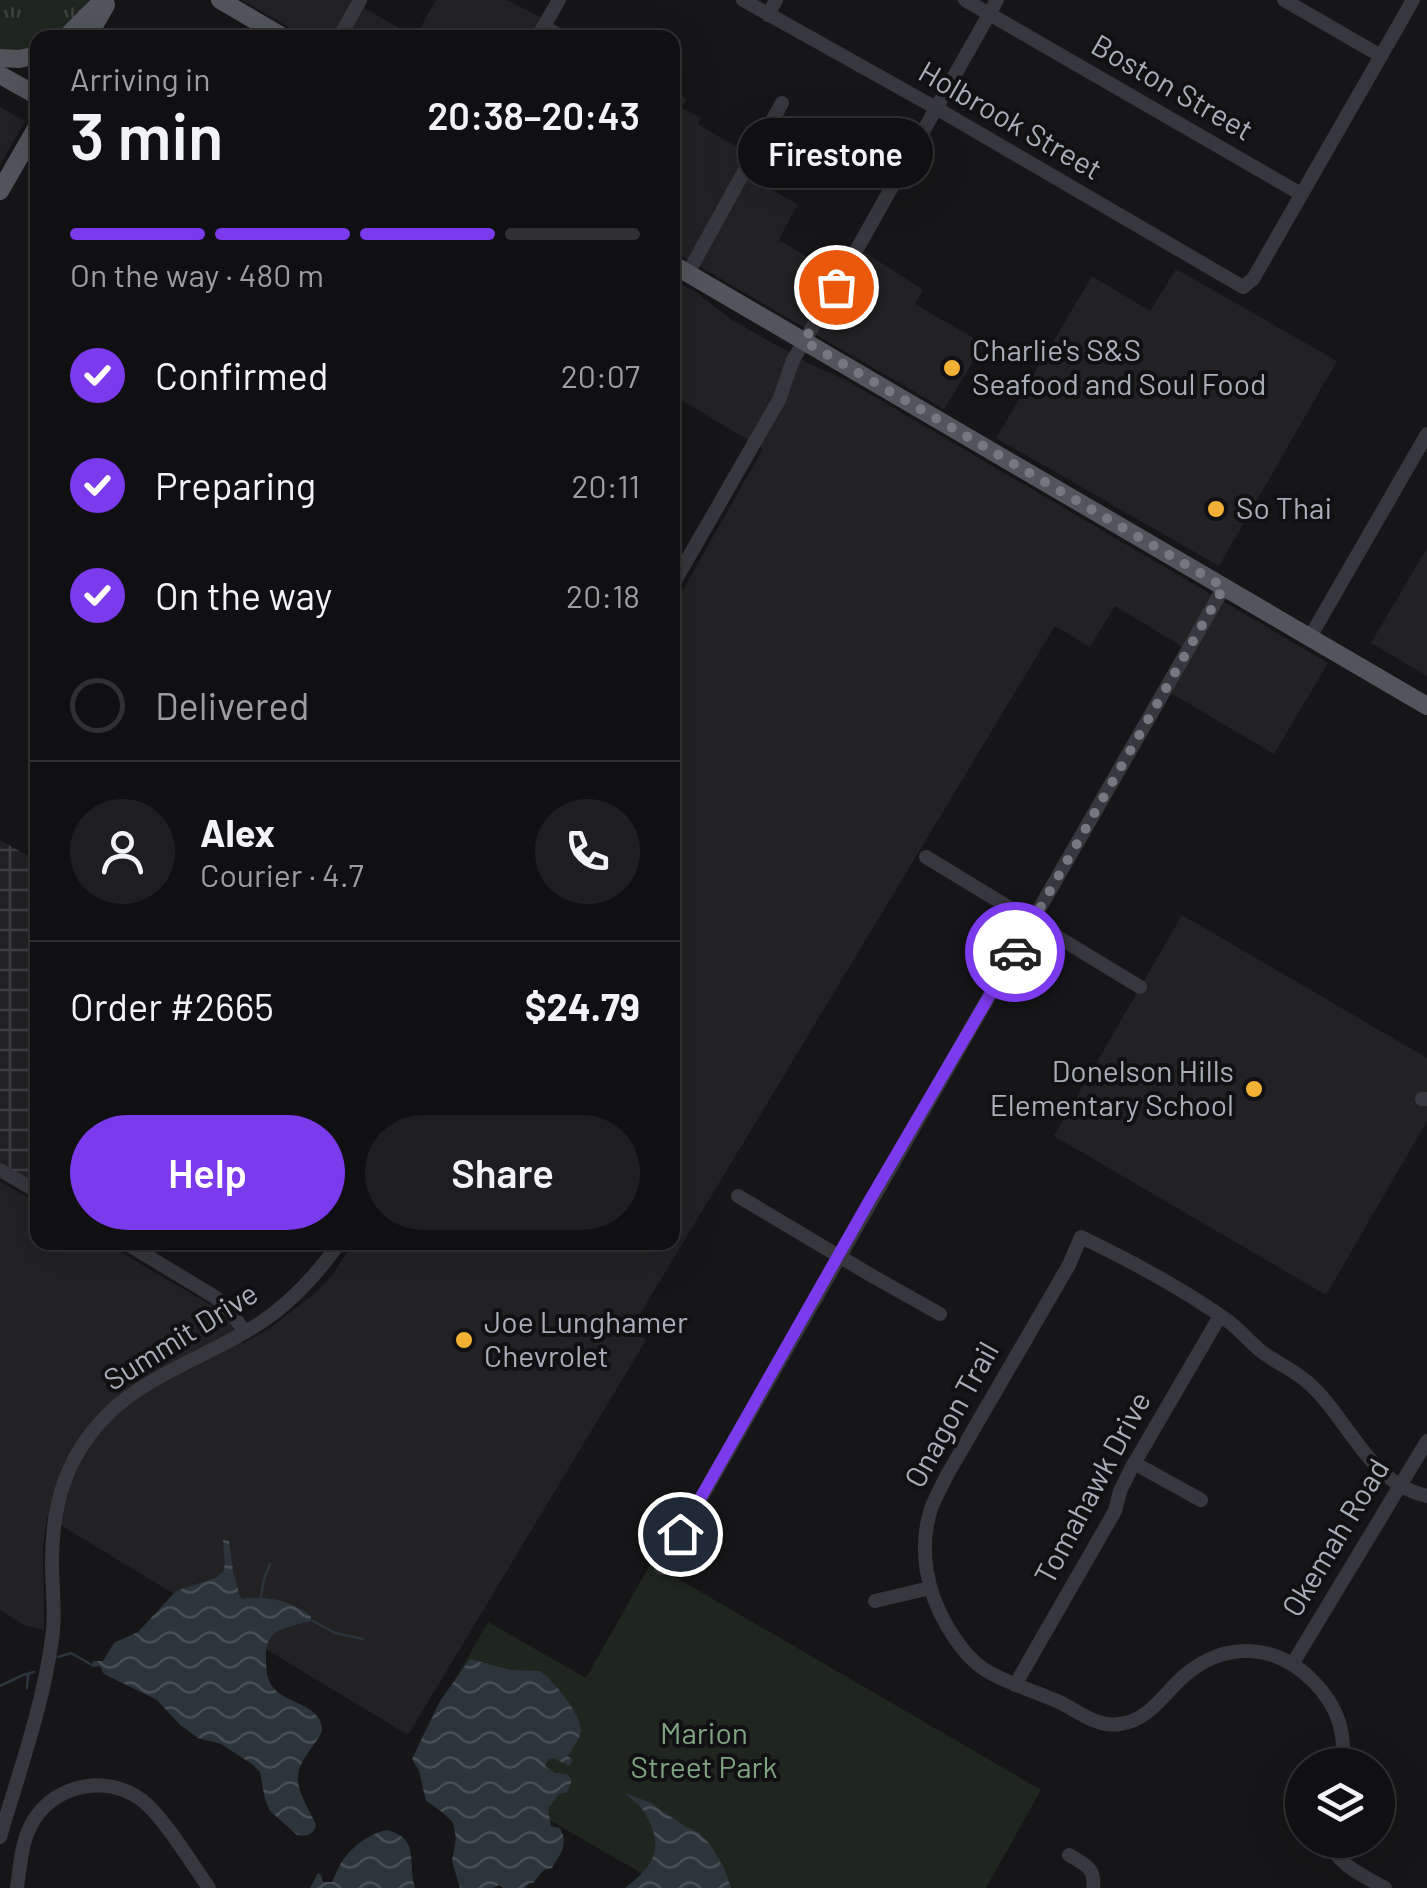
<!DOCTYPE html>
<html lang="en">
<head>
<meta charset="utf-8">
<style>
  :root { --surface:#101012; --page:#1e1e20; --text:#f1f3f6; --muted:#9c9d9f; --line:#303032; --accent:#7c3aed }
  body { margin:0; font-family:Barlow,sans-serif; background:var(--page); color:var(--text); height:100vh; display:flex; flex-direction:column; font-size:38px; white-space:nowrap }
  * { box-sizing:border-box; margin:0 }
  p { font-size:32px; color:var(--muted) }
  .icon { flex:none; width:55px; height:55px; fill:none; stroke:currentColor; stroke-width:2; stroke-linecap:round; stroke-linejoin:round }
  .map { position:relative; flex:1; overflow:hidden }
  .details { position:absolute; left:30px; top:30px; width:650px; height:1220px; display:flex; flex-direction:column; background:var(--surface); border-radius:20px; box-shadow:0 10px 40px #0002,0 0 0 2px var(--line) }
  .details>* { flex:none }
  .fabs { position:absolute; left:1285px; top:1748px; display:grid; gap:20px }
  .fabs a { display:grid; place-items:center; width:110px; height:110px; border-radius:50%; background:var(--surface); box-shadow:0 10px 40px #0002,0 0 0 2px var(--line); font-size:50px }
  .pin { position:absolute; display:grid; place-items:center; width:85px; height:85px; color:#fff; margin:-42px; border:5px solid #fff; border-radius:50%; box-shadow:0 2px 10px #0007 }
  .courier { position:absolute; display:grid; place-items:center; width:100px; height:100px; margin:-50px; border:8px solid #7c3aed; border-radius:50%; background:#fff; color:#222; box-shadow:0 2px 12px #0007 }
  .bubble { position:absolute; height:70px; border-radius:35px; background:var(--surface); box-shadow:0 10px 40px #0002,0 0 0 2px var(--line); font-size:32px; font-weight:600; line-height:70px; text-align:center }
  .head em { font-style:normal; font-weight:600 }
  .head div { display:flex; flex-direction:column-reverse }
  .head { display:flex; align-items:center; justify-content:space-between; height:170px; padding:0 40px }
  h1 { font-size:65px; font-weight:600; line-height:75px }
  .bar { display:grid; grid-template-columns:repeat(4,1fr); gap:15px 10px; align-content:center; height:120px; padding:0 40px }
  .bar i { height:12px; border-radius:8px; background:var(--line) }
  .bar .on { background:var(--accent) }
  .bar p { grid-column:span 4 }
  .line { display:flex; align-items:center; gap:25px; padding:0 40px; border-top:2px solid var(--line) }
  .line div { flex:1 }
  .round { display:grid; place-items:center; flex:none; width:105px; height:105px; border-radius:52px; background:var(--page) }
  ol { padding:0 40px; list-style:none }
  li { display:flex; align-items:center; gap:30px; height:110px }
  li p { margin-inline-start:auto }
  li .icon { padding:10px; border-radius:50%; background:var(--accent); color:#fff; stroke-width:4 }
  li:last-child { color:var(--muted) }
  li i { width:55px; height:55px; border:5px solid var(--line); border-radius:50% }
  .cta { display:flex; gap:20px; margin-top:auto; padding:20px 40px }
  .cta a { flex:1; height:115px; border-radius:60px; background:var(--accent); color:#fff; font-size:40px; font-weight:600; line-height:115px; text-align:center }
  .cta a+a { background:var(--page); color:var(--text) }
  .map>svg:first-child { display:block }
  .built { fill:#222225 }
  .industrial { fill:url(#industrial-grid) }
  .grass { fill:url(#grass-tufts) }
  .park { fill:#1e261f }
  .water { fill:url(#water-waves) }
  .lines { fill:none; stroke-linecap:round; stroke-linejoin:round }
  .stream { stroke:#2c353c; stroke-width:2.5 }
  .minor { stroke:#37383d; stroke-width:14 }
  .major { stroke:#53555c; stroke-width:18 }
  .done { stroke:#757880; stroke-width:10; stroke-dasharray:0 18 }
  .route { stroke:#7c3aed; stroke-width:12 }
  .poi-dot { fill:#f2b134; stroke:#111113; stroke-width:4 }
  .labels { text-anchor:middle; stroke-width:8; stroke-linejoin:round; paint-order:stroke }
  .street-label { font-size:30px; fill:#a8adb8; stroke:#111113 }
  .poi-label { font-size:30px; fill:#a8adb8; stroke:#111113; text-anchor:start }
  .park-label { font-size:30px; fill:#7fa381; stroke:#111113 }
</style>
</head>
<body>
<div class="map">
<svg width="1427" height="1888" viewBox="0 0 1427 1888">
  <defs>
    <pattern id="industrial-grid" width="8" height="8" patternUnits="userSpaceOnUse" patternTransform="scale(2.5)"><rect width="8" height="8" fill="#222225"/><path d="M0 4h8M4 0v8" fill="none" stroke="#3f3f43"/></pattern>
    <pattern id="grass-tufts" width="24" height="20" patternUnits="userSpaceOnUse" patternTransform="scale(2.5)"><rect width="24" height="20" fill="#1e261f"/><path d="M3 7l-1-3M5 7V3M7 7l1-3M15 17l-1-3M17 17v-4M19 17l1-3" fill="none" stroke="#3c433d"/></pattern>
    <pattern id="water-waves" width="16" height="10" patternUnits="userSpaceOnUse" patternTransform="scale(2.5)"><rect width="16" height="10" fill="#2c353c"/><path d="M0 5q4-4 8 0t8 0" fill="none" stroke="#485056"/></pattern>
  </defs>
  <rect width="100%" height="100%" fill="#161618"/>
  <!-- built -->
  <g class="built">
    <polygon points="241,0 350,0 415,37 436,0 507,0 580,37 306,37"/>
    <polygon points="673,91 687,99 682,108 701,118 698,124 759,160 750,178 798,204 779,240 829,270 845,244 866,253 923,290 915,304 984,344 944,409 673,251"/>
    <polygon points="0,107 25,121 0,165"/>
    <polygon points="1176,269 1337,361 1219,566 996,438 1092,276 1150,311"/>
    <polygon points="673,279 697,293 732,320 810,364 846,380 1328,663 1274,754 1169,692 1191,652 1115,606 1090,647 1055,626 631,1329 646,1340 408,1735 47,1517 43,1546 44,1630 24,1625 0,1610 0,1181 37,1203 38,1242 105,1243 211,1305 228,1321 242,1344 270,1328 315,1293 331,1277 353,1243 672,1242 673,607 763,449 673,395"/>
    <polygon points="1427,548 1427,676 1371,643"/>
    <polygon points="1182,915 1427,1058 1427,1121 1326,1295 1054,1136"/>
  </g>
  <!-- industrial -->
  <polygon class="industrial" points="0,840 37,861 37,1186 0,1164"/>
  <!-- grass -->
  <polygon class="grass" points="0,0 89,0 62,37 38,38 37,51 0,54"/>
  <!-- park -->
  <polygon class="park" points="651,1563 1041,1790 986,1888 667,1888 418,1744 488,1622 586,1678"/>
  <!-- water -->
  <g class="water">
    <path d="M 223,1540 L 229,1541 L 233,1571 L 240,1597 L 243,1599 C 267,1595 291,1601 311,1616 L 310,1622 C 300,1623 289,1626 280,1630 C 269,1636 266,1643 266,1655 C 266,1661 266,1672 268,1678 C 276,1705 319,1700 322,1728 C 323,1738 300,1756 298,1775 C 296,1791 310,1810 316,1825 C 314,1835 306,1837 297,1835 L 270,1811 L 265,1799 L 260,1772 L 252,1764 L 221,1744 L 198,1738 L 180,1725 L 157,1700 L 104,1674 L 100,1666 L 92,1667 L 93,1661 L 103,1661 L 114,1643 L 138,1632 L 176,1591 L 215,1578 L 223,1572 L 225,1564 Z"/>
    <path d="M 470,1659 L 511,1670 L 540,1671 C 553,1680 582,1715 581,1731 C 580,1740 573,1744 571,1753 L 567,1755 L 572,1760 L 570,1766 L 553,1758 L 548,1760 L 545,1766 L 555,1773 L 567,1774 L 572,1780 L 567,1792 L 559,1794 L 548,1809 L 551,1826 L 560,1828 C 569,1845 560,1854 552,1868 L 544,1870 L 533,1883 L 529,1883 L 525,1888 L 503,1888 L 499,1885 L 493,1888 L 460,1888 L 452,1861 L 456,1838 L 453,1823 C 449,1817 433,1805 426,1801 L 419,1771 L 412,1759 L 440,1701 Z"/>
    <path d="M 625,1793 L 651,1803 L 686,1827 L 700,1833 L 712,1847 L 724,1868 L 731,1888 L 625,1888 C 657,1864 665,1845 643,1810 C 638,1803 630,1799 625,1793 Z"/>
    <path d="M 387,1830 C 421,1839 407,1862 415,1888 L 310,1888 L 318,1873 L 321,1875 L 323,1882 L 332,1882 C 335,1877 336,1872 339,1867 C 347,1850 369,1833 387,1830 Z"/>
  </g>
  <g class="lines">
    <!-- stream -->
    <g class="stream">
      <polyline points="261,1597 264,1579 270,1564"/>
      <polyline points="311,1620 335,1633 363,1639"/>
      <polyline points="58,1657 71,1653 92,1665"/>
      <polyline points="0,1686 23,1675 34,1672"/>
      <polyline points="27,1688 28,1675"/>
    </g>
    <!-- minor -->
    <g class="minor">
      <polyline points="743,0 936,108 1243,287 1253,279 1413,0"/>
      <polyline points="965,0 1301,194"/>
      <polyline points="1284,0 1381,56"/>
      <polyline points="768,15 776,0"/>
      <polyline points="544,27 562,38"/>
      <polyline points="339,38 360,0"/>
      <polyline points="537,38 559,0"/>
      <polyline points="688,273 782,103"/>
      <polyline points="672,586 779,400 793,360 821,313 997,0"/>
      <polyline points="1310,637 1427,434"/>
      <polyline points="926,857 1140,987"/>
      <polyline points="1422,1099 1427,1099"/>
      <polyline points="0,1170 38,1192"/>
      <polyline points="738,1196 874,1277 940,1314"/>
      <polyline points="124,1242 215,1297 228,1309 245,1332"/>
      <polyline points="1134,1463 1201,1500"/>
      <polyline points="661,1568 1224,587"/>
      <polyline points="875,1601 930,1588"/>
      <polyline points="1293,1663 1427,1441"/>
      <polyline points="1015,1685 1115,1511 1120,1491 1132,1467 1220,1316"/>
      <path d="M 1342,1765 C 1346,1732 1338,1707 1314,1682 C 1277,1644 1227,1640 1185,1675 C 1164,1693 1150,1720 1120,1724 C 1097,1728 1077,1710 1057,1701 C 1034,1691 1009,1684 987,1671 C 970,1661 957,1643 947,1626 C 927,1592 918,1549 931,1509 C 935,1498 942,1486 947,1475 L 1069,1265 L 1081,1237 C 1131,1261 1182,1288 1228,1321 C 1240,1330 1250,1342 1262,1352 C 1274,1361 1289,1368 1301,1377 C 1348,1412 1364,1482 1427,1496"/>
      <path d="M 0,1837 C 19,1772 43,1706 52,1639 C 56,1614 52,1588 52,1563 C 52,1503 66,1455 110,1412 C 151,1373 213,1354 260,1323 C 292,1302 318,1273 340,1242"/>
      <path d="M 1329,1840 C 1339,1867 1361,1874 1385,1888"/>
      <path d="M 1069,1855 C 1084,1864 1096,1868 1093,1888"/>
      <path d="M 17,1888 C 20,1868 21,1845 30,1827 C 50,1785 106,1772 143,1801 C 164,1818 192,1864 209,1888"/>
    </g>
    <!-- major -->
    <g class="major">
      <polyline points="220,0 285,38"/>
      <polyline points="65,38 103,0"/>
      <polyline points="87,38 106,5"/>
      <polyline points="0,58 19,59 38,55"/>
      <polyline points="0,75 38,96"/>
      <polyline points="0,191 38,125"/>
      <polyline points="672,264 1427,706"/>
    </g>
  </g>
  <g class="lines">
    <!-- done -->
    <polyline class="done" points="836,287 804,341 1224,587 1015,952"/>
    <!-- route -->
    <polyline class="route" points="680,1534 868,1203 1015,952"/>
  </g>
  <!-- markers -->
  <g class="poi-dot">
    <circle cx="952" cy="368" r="10"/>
    <circle cx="1216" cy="509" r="10"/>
    <circle cx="1254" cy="1089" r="10"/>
    <circle cx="464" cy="1340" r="10"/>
  </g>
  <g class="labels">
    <!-- street labels -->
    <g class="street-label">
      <text transform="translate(1172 88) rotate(30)" y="10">Boston Street</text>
      <text transform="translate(1010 121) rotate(30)" y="10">Holbrook Street</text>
      <text transform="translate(181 1337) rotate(-32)" y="10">Summit Drive</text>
      <text transform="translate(952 1415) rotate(-61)" y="10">Onagon Trail</text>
      <text transform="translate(1093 1488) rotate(-62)" y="10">Tomahawk Drive</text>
      <text transform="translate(1336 1538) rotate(-59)" y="10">Okemah Road</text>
    </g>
    <!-- poi labels -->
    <g class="poi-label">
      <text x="972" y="361">Charlie's S&amp;S<tspan x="972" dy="34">Seafood and Soul Food</tspan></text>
      <text x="1236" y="519">So Thai</text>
      <text x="1234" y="1082" text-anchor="end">Donelson Hills<tspan x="1234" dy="34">Elementary School</tspan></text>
      <text x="484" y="1333">Joe Lunghamer<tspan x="484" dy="34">Chevrolet</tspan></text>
    </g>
    <!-- park labels -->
    <g class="park-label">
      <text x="704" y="1744">Marion<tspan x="704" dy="34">Street Park</tspan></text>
    </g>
  </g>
</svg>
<div class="fabs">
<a><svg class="icon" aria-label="layers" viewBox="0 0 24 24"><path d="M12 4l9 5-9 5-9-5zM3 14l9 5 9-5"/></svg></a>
</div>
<div class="pin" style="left:836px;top:287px;background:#ea580c"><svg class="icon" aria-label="bag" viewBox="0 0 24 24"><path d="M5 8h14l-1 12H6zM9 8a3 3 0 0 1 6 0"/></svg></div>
<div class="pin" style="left:680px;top:1534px;background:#1f2937"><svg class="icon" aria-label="home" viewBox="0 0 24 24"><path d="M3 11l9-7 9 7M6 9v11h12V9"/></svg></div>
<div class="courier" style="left:1015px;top:952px"><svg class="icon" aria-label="car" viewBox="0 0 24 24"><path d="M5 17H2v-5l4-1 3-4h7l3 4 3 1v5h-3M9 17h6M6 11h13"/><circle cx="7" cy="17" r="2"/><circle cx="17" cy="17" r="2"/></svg></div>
<div class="bubble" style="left:738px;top:118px;width:195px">Firestone</div>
<section class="details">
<div class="head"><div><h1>3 min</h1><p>Arriving in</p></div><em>20:38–20:43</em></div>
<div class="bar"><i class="on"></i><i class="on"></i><i class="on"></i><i></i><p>On the way · 480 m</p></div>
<ol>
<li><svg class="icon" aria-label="check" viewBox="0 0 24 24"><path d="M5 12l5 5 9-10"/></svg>Confirmed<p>20:07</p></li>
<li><svg class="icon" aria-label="check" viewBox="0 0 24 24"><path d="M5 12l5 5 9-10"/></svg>Preparing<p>20:11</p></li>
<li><svg class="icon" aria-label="check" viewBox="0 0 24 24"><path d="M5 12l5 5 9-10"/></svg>On the way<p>20:18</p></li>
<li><i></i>Delivered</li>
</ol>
<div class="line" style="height:180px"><a class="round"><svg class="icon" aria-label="person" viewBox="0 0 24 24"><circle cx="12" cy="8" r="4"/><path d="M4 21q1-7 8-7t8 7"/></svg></a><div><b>Alex</b><p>Courier · 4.7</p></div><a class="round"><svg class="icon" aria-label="phone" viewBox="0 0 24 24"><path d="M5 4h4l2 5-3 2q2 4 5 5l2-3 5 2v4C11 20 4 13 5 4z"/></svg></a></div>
<div class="line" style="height:130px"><div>Order #2665</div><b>$24.79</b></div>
<div class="cta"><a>Help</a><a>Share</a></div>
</section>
</div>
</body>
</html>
